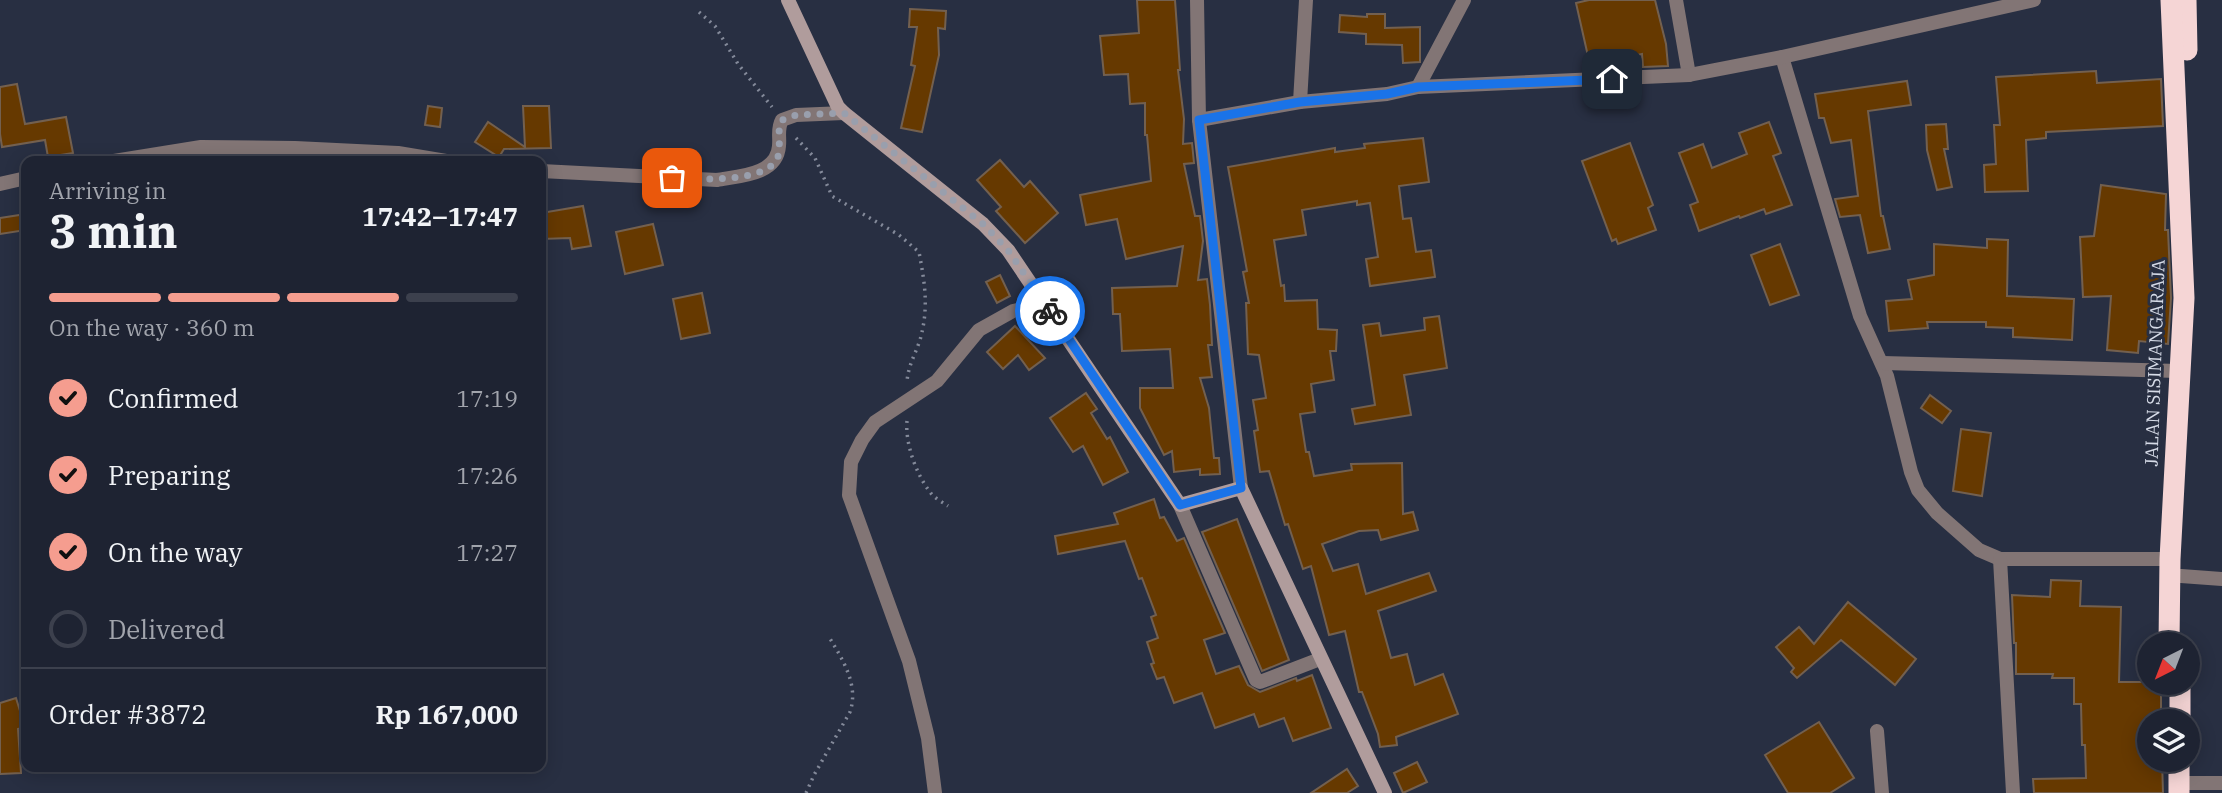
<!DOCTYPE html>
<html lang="en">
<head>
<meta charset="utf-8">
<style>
  :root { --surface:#1e2332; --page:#2b2f3e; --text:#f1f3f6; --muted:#a1a4ac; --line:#3c404d; --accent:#f59d8f }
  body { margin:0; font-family:"IBM Plex Serif",serif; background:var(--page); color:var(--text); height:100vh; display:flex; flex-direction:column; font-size:26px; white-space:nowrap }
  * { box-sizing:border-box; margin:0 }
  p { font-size:23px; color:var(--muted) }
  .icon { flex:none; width:38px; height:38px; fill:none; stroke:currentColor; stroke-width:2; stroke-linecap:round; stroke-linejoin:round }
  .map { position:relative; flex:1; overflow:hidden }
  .drawer { position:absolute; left:21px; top:156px; width:525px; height:616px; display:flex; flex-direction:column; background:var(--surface); border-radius:14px; box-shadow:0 4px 18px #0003,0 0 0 2px var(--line) }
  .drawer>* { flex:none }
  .needle { width:46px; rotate:222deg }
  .fabs { position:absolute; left:2137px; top:632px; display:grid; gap:14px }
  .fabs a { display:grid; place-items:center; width:63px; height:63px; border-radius:50%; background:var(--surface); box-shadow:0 4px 18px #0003,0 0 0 2px var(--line); font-size:35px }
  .pin { position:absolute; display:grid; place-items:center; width:60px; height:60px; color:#fff; margin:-30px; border-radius:14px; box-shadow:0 4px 10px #0006 }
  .courier { position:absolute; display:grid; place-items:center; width:70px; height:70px; margin:-35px; border:5px solid #1a73e8; border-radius:50%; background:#fff; color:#222; box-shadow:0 2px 9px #0007 }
  .overview em { font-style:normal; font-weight:700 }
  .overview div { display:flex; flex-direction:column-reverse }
  .overview { display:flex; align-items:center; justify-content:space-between; height:119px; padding:0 28px }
  h1 { font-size:46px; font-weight:700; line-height:52px }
  .bar { display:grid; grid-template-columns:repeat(4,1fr); gap:10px 7px; align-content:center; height:84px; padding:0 28px }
  .bar i { height:9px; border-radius:5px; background:var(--line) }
  .bar .on { background:var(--accent) }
  .bar p { grid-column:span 4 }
  .line { display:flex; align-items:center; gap:18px; padding:0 28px; border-top:2px solid var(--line) }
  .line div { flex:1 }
  ol { padding:0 28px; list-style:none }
  li { display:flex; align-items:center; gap:21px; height:77px }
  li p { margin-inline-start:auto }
  li .icon { padding:7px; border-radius:50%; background:var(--accent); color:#111; stroke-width:4 }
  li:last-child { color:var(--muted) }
  li i { width:38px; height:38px; border:4px solid var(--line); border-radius:50% }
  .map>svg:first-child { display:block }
  .building { fill:#663900; stroke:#73604f; stroke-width:2 }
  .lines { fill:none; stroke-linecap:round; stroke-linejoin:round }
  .path { stroke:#848a9a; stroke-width:3.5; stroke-dasharray:2 5; stroke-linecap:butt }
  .street { stroke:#827575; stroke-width:14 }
  .secondary { stroke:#b09c9c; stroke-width:14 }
  .highway { stroke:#f5d5d5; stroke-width:21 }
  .done { stroke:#999fad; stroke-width:7; stroke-dasharray:0 12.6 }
  .route { stroke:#1a73e8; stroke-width:9 }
  .labels { text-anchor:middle; stroke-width:6; stroke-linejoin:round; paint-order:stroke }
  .street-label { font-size:18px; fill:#d6dbe7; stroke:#282f42 }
</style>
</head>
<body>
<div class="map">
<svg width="2222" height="793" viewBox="0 0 2222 793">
  <rect width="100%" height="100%" fill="#282f42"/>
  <!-- building -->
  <g class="building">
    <polygon points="1137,0 1175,0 1180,70 1178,70 1184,119 1183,144 1192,143 1194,163 1184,164 1195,216 1200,216 1203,241 1198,280 1207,279 1210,305 1212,345 1208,345 1212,377 1200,378 1209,408 1214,458 1219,458 1220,474 1200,475 1200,469 1174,472 1172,451 1164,455 1140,408 1140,388 1173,388 1170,349 1122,351 1120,314 1113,314 1112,288 1177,286 1183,246 1126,259 1117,219 1086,225 1080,195 1151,181 1147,135 1145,135 1145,103 1130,104 1128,74 1104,75 1100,36 1139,33"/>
    <polygon points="1589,0 1655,0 1666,44 1668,66 1643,67 1642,54 1590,65 1576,3"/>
    <polygon points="910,9 946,11 945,29 938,28 939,55 922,132 901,128 915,66 911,65 917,27 909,27"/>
    <polygon points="1367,14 1385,14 1385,28 1420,27 1420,62 1403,63 1402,45 1366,44 1366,34 1339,32 1340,15 1367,17"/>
    <polygon points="2096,71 2097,83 2161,79 2163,126 2046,132 2046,138 2026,140 2028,191 1985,192 1984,165 1996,164 1994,125 2000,125 1996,77"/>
    <polygon points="1907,81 1911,105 1868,111 1881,216 1883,216 1890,249 1868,253 1860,215 1840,217 1835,199 1858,196 1851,140 1831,143 1824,118 1819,118 1815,94"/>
    <polygon points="17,84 25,124 66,117 73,153 48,157 45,140 2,147 0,134 0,87"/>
    <polygon points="428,106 442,108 440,127 425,125"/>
    <polygon points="523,106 549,106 551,148 504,149 499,157 475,142 488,122 525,147"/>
    <polygon points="1769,122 1781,153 1773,156 1792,205 1766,214 1764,209 1740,218 1739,216 1699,231 1690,205 1698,202 1679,153 1703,144 1712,168 1747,154 1739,133"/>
    <polygon points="1946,124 1948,149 1944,149 1952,187 1937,190 1927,150 1926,125"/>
    <polygon points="1423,138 1429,182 1399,186 1403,219 1411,218 1416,252 1431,250 1435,277 1370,286 1366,259 1378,257 1370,203 1357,205 1357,201 1302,210 1306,235 1274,240 1281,286 1284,285 1285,301 1317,300 1318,329 1337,330 1336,351 1330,351 1334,380 1311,384 1315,412 1300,414 1306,452 1309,452 1314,476 1352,470 1351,464 1402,463 1403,514 1413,512 1418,530 1381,540 1378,530 1359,531 1322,544 1333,571 1358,564 1366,594 1429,573 1436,591 1378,611 1391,658 1407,654 1415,685 1443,674 1458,714 1396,737 1397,745 1380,747 1378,734 1362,692 1359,692 1345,631 1329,635 1311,566 1303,569 1288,524 1285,525 1269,471 1260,472 1254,431 1258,430 1253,400 1266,398 1259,355 1248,354 1246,303 1249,303 1243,272 1247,271 1228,167 1335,148 1335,152 1365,148 1364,144"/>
    <polygon points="1630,143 1653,205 1648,208 1656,230 1618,244 1616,239 1612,241 1582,161"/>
    <polygon points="1000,160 1024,187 1030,181 1058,213 1025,243 996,211 1001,207 977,180"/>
    <polygon points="2101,185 2166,194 2165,230 2168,230 2171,298 2168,344 2139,341 2138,353 2107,350 2111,296 2083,297 2080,237 2094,236"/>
    <polygon points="583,206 591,246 572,249 570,238 541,239 541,213"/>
    <polygon points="26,214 26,230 0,234 0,218"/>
    <polygon points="653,224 663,265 625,274 616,232"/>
    <polygon points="1987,239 2008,240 2007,296 2074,299 2072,340 2013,337 2013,328 1986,327 1986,322 1927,322 1928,328 1889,331 1886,301 1912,299 1908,280 1934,275 1934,244 1987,248"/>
    <polygon points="1780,244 1799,295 1770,305 1751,255"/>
    <polygon points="1000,275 1010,296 997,303 986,282"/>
    <polygon points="702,293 710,333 681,339 673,299"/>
    <polygon points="1439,316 1447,368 1404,375 1411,415 1355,424 1352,409 1375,405 1363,325 1379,323 1381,336 1425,330 1424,318"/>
    <polygon points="1015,326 1045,358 1029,370 1018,355 1003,369 987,352"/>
    <polygon points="1086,393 1097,409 1091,413 1107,439 1110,437 1128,472 1103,485 1083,446 1073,452 1050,418"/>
    <polygon points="1930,395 1951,411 1942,423 1921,408"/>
    <polygon points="1961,429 1991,433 1982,496 1953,491"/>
    <polygon points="1154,499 1160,518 1164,517 1177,541 1184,538 1225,633 1204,640 1216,674 1239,666 1248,685 1260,692 1296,678 1297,681 1312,675 1331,728 1293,741 1284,718 1259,727 1254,714 1215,728 1202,693 1174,703 1164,677 1157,679 1151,664 1154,663 1147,642 1158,638 1151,617 1156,615 1142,578 1139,579 1125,541 1058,554 1055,536 1118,524 1114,513"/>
    <polygon points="1237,519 1289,660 1262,671 1202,532"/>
    <polygon points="2051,580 2081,581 2080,606 2121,607 2119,682 2161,682 2161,721 2149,721 2149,760 2162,760 2163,793 2034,793 2033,779 2086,778 2085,745 2082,745 2081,704 2074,704 2074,678 2052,678 2053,674 2016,674 2016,643 2014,643 2012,595 2050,597"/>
    <polygon points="1848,602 1916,659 1895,685 1841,640 1797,678 1791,672 1794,668 1776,647 1799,627 1814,644"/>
    <polygon points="16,698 25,727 18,729 21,773 0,774 0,703"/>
    <polygon points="1819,722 1854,778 1830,793 1788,793 1765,755"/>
    <polygon points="1417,762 1427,782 1403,793 1394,773"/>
    <polygon points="1347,769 1358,786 1347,793 1311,793"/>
  </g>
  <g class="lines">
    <!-- path -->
    <g class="path">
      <polyline points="699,12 715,26 738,64 772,107"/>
      <path d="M 796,138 L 815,158 L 832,196 L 899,235 L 919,252 C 925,284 929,308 920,340 C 915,355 908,366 907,382"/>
      <path d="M 907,421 C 905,443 916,474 930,492 C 934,498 942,502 948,506"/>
      <path d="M 806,793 L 814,775 L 850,712 C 859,685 843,660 829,637"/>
    </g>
    <!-- street -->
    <g class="street">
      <polyline points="1197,0 1199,120 1241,488"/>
      <polyline points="1676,0 1689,75"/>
      <polyline points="1782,57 1860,316 1887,376 1911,472 1918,490 1937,513 1979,550 2000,559 2170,559"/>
      <polyline points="1418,87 1464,0"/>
      <polyline points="1300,102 1306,0"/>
      <polyline points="1199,120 1300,102 1387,94 1418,87 1689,75 1782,57 2034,0"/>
      <polyline points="114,161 201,147 295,148 398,153 446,161"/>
      <path d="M 541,171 L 717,180 C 739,176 777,175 779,146 C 780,136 777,129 782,120 L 796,115 L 844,113"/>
      <polyline points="0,184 26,178"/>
      <polyline points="1883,363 2178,371"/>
      <polyline points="1180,505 1256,680 1260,682 1320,659"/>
      <polyline points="2000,559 2013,793"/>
      <polyline points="2181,576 2222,579"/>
      <polyline points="1877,731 1882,793"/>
      <polyline points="2179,783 2222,783"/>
      <polyline points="935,793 928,738 909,661 849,495 851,462 862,440 875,422 937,381 979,330 1013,311 1045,304"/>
    </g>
    <!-- secondary -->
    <polyline class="secondary" points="788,0 838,107 844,113 983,224 1008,250 1180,505 1241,488 1385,793"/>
    <!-- highway -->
    <g class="highway">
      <polyline points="2186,0 2187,50"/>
      <polyline points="2169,644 2170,559 2184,298 2171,0"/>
      <polyline points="2180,721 2180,682"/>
      <polyline points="2179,793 2179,760"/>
    </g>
  </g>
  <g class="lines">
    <!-- done -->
    <path class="done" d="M 672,178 C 696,179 758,183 775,162 C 784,151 775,132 782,120 L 796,115 L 844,113 L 983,224 L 1008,250 L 1050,311"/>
    <!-- route -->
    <polyline class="route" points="1050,311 1180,505 1241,488 1199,120 1300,102 1387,94 1418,87 1612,79"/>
  </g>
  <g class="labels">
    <!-- street labels -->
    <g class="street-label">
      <text transform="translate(2155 363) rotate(-88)" y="6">JALAN SISIMANGARAJA</text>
    </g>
  </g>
</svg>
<div class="fabs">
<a><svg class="needle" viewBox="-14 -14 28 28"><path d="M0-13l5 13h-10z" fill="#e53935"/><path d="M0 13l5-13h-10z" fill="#a1a4ac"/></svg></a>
<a><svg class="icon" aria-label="layers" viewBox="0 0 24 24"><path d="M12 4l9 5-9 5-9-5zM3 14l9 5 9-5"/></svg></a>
</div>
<div class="pin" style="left:672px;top:178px;background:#ea580c"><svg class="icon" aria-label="bag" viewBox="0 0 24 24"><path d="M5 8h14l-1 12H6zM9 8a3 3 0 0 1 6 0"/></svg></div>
<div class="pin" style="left:1612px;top:79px;background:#1f2937"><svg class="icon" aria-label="home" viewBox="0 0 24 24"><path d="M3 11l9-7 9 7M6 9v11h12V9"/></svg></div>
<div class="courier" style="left:1050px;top:311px"><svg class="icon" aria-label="bike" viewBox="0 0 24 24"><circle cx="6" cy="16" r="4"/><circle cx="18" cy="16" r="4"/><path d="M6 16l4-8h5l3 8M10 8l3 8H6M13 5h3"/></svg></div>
<section class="drawer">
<div class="overview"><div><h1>3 min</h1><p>Arriving in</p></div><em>17:42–17:47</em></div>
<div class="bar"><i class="on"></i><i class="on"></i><i class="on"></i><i></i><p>On the way · 360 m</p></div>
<ol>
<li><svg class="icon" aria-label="check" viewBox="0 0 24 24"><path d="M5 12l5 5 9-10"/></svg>Confirmed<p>17:19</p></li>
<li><svg class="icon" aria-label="check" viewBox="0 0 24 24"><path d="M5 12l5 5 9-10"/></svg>Preparing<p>17:26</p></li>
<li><svg class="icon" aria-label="check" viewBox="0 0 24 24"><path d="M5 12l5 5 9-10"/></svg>On the way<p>17:27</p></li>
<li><i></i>Delivered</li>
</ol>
<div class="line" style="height:91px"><div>Order #3872</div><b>Rp 167,000</b></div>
</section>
</div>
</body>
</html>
